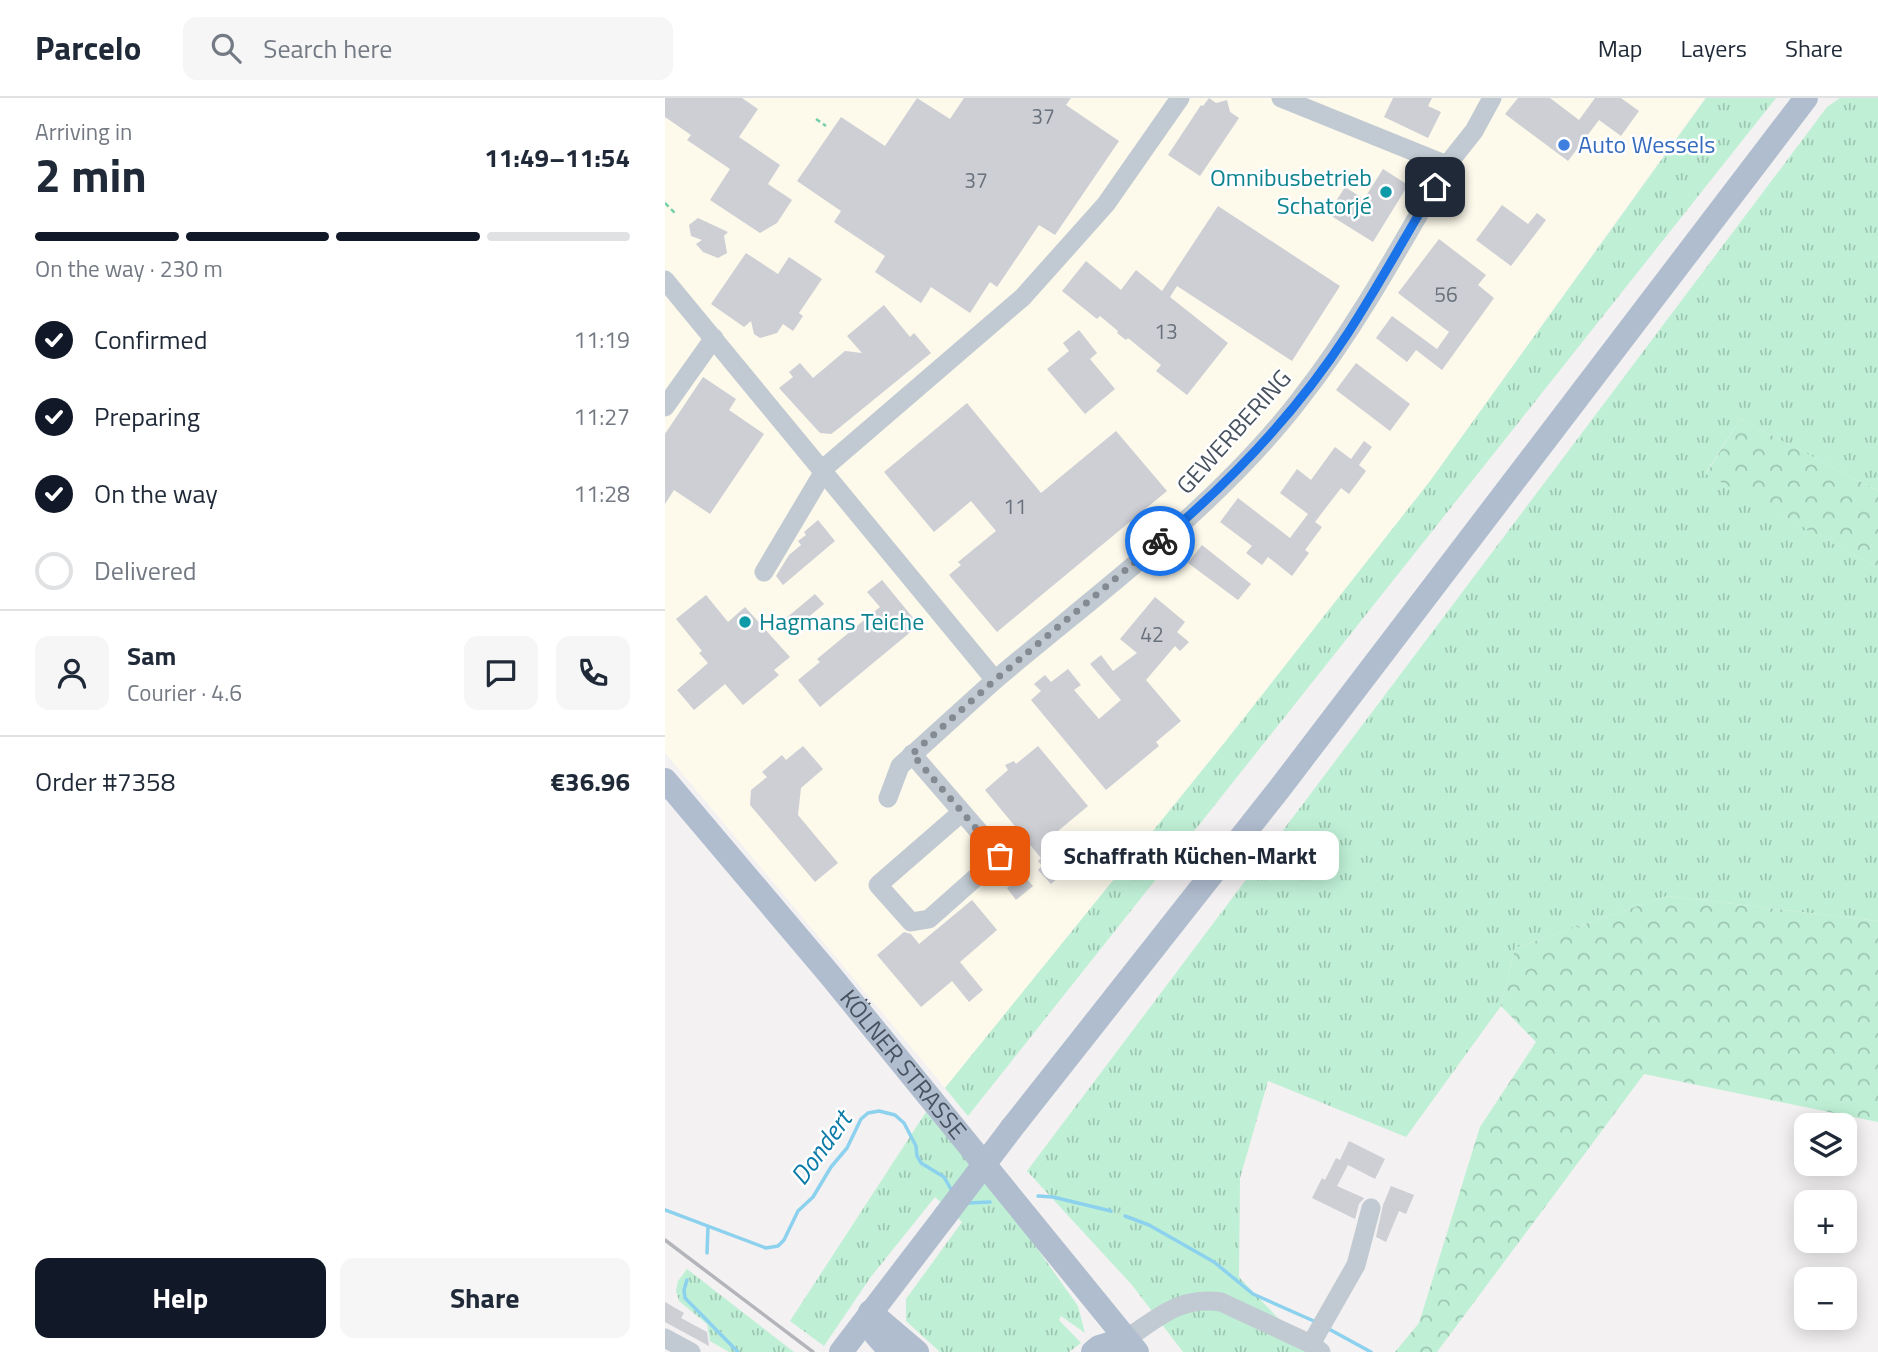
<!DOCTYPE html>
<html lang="en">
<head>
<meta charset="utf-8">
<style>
  :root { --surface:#fff; --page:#f6f6f7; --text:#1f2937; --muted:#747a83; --line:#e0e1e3; --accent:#111827 }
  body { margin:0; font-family:"Titillium Web",sans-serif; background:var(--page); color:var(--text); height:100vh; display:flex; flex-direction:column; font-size:26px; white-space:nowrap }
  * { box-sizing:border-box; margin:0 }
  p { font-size:23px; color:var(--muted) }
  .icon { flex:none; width:38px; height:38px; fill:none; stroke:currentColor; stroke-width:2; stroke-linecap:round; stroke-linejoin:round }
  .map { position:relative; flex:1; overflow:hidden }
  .sheet { display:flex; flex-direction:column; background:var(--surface); width:665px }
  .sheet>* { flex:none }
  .controls { position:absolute; left:1129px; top:1015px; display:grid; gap:14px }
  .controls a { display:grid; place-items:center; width:63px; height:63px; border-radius:14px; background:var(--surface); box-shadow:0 4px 18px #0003; font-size:35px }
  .pin { position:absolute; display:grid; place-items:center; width:60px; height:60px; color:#fff; margin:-30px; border-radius:14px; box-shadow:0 4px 10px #0006 }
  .courier { position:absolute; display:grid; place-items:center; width:70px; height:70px; margin:-35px; border:5px solid #1a73e8; border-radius:50%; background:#fff; color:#222; box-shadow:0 2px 9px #0007 }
  .bubble { position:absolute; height:49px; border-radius:14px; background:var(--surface); box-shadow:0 4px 18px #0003; font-size:23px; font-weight:700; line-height:49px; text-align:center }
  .headline em { font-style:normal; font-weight:700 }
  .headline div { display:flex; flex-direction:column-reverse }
  .headline { display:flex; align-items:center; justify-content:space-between; height:119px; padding:0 35px }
  h1 { font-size:46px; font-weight:700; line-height:52px }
  .bar { display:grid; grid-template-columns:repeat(4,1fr); gap:10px 7px; align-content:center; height:84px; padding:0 35px }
  .bar i { height:9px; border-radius:5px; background:var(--line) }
  .bar .selected { background:var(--accent) }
  .bar p { grid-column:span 4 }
  .line { display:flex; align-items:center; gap:18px; padding:0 35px; border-top:2px solid var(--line) }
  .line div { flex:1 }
  .round { display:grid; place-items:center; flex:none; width:74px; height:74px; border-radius:14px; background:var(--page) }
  ol { padding:0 35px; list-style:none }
  li { display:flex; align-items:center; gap:21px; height:77px }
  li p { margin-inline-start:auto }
  li .icon { padding:7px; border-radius:50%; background:var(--accent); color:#fff; stroke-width:4 }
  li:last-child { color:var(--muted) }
  li i { width:38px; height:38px; border:4px solid var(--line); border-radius:50% }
  .primary-button { display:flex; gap:14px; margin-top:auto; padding:14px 35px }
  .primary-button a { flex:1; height:80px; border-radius:14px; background:var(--accent); color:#fff; font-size:28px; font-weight:700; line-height:80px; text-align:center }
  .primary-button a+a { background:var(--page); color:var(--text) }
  header { display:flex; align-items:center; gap:42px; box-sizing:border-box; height:98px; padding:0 35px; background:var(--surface); border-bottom:2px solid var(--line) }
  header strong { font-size:33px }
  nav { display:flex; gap:38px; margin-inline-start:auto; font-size:24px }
  .search { width:490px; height:63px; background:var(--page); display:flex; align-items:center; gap:18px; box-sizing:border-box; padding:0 24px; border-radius:14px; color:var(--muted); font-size:26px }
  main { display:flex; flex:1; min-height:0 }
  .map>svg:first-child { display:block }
  .commercial { fill:#fdf9eb }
  .grass { fill:url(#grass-tufts) }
  .forest { fill:url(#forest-crowns) }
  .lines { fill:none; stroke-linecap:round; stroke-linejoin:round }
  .stream { stroke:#8cd1ee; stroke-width:3.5 }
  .building { fill:#cdcfd5 }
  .path { stroke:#76cfab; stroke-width:2.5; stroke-dasharray:5 3.5; stroke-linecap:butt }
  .minor { stroke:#c1cad2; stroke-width:19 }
  .major { stroke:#b0bdcf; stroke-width:24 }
  .rail { stroke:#b3b5bb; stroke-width:3.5 }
  .major-bridge { stroke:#b0bdcf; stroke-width:24 }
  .done { stroke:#848a92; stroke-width:7; stroke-dasharray:0 12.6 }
  .route { stroke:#1a73e8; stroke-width:9 }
  .shop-dot { fill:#3f7fe0; stroke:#fff; stroke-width:2.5 }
  .culture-dot { fill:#0f9aa8; stroke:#fff; stroke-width:2.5 }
  .labels { text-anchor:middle; stroke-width:5; stroke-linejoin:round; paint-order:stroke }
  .number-label { font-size:21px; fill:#69717c }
  .shop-label { font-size:24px; fill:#366cbe; stroke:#fff; text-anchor:start }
  .culture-label { font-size:24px; fill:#0d838f; stroke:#fff; text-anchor:end }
  .street-label { font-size:24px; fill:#48525f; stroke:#fff }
  .water-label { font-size:26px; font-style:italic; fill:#0a7aa8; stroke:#fff }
</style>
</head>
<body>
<header>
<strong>Parcelo</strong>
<div class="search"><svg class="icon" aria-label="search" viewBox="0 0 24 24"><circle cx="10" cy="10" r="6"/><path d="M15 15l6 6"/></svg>Search here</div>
<nav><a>Map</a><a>Layers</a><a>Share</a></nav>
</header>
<main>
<section class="sheet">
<div class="headline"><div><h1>2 min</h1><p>Arriving in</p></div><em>11:49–11:54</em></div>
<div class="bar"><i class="selected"></i><i class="selected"></i><i class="selected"></i><i></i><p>On the way · 230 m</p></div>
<ol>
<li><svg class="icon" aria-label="check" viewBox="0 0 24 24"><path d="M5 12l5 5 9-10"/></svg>Confirmed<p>11:19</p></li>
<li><svg class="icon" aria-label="check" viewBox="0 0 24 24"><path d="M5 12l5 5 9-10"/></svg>Preparing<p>11:27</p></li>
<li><svg class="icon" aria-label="check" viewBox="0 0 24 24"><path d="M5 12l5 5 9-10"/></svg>On the way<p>11:28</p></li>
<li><i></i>Delivered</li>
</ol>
<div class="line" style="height:126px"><a class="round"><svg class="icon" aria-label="person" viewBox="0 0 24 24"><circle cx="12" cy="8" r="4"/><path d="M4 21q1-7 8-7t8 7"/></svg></a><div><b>Sam</b><p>Courier · 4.6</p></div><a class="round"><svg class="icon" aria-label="chat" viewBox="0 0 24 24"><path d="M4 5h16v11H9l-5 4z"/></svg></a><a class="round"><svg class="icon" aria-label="phone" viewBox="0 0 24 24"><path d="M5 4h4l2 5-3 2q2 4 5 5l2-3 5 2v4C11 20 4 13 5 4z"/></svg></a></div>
<div class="line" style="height:91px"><div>Order #7358</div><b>€36.96</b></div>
<div class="primary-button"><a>Help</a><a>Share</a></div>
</section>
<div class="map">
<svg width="1213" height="1254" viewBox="0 0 1213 1254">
  <defs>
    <pattern id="grass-tufts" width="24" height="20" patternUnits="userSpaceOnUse" patternTransform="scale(1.75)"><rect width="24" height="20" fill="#bff0d6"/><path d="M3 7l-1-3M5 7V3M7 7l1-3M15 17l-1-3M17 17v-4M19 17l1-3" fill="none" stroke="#9dc5b1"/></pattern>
    <pattern id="forest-crowns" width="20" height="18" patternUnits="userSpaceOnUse" patternTransform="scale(1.75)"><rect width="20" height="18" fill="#bff0d6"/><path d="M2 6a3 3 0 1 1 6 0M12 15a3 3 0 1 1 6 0" fill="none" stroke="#9dc5b1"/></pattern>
  </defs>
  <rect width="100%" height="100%" fill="#f3f1f1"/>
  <!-- commercial -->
  <polygon class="commercial" points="0,0 1040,0 765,383 560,644 280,990 0,655"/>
  <!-- grass -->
  <g class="grass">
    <polygon points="1041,0 1111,0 303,1018 280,990 560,644 765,383"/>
    <polygon points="1175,0 1213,0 1213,393 1075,321 1041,375 1213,470 1213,823 1002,798 850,850 836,908 741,1039 603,983 575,1080 574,1179 645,1254 518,1254 467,1187 362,1073 1162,9"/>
    <polygon points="261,1014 361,1135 413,1208 420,1235 396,1218 394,1222 416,1245 404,1254 275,1254 241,1223 241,1201 297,1124 270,1099 205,1180 159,1248 125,1223"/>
    <polygon points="22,1171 129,1254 64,1254 45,1243 42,1226 14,1203 11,1193 13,1183"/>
  </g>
  <!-- forest -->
  <g class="forest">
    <polygon points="1075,321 1213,393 1213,470 1041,376"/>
    <polygon points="1002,798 1213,823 1213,1024 979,976 772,1254 730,1254 754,1225 815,1029 871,944 836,908 850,850"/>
  </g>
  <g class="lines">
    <!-- stream -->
    <g class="stream">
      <polyline points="373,1098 388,1099 446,1113"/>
      <polyline points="303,1105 325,1104"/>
      <polyline points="0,1112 101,1150 113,1148 119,1142 133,1113 148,1099 166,1069 182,1050 196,1021 203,1015 214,1013 230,1017 239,1025 251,1048 252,1058 256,1065 279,1079 287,1093"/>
      <polyline points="460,1118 484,1127 549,1164 588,1196 651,1224"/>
      <polyline points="42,1155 43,1129"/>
      <polyline points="22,1182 19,1192 20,1200 73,1254"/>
      <polyline points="662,1230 706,1254"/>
    </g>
  </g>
  <!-- building -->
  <g class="building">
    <polygon points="0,0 77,0 93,11 74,39 115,67 103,86 127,102 112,125 95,135 45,102 65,71 22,42 26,37 0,19"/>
    <polygon points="252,0 285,21 299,0 406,0 401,7 454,43 390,137 374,127 332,189 325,184 305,215 266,189 256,205 210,174 220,158 169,124 176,113 132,83 176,19 220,48"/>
    <polygon points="544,0 551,5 562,2 565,14 574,20 535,78 503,57 536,7 538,8"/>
    <polygon points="728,0 767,0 763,8 776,14 763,40 719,19"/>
    <polygon points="853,0 885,0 914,22 930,0 956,0 974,13 956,38 934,22 903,63 840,16"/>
    <polygon points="718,71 743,87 708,144 663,116 680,89 699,101"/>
    <polygon points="837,107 863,126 872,115 881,122 846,168 811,142"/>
    <polygon points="553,108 675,188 627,263 512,188 505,199 563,245 522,297 491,273 496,267 463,240 461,242 452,235 453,233 435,218 432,221 397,193 421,163 456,192 471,172 497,193"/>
    <polygon points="33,120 63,134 59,138 62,155 53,160 38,154 31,146 37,142 26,138 24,127"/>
    <polygon points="774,141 821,177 813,187 829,200 777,272 751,252 742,264 711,240 727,218 772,251 784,234 733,195"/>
    <polygon points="81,155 113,176 124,159 157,181 134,215 138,218 128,233 118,226 112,235 95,240 89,236 86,223 79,229 46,206"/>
    <polygon points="219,207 245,239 249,235 266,255 174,330 166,336 155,335 114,290 128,279 124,274 135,265 148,280 180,253 197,255 182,238"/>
    <polygon points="414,232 432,255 425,261 450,291 420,316 382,271 404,253 398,245"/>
    <polygon points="691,265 745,306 725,333 671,292"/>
    <polygon points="38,279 71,301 64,312 99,336 45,416 9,392 0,406 0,336"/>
    <polygon points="302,305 376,395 451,333 502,393 332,534 284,477 296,467 293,464 331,433 306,403 269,434 219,374"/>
    <polygon points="699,343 707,349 694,367 701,373 684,396 676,390 650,424 657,429 640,452 644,455 627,478 603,459 597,467 581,455 587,448 555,424 573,400 625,440 643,416 615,395 632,371 646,382 670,349 686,361"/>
    <polygon points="153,422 170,443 118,487 111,478 124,457 136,447 133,443 141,437 139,434"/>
    <polygon points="537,447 586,486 573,502 523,465"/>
    <polygon points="217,482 254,527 155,609 133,582 155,564 152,561 215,509 202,494"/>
    <polygon points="150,496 159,506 128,532 120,521"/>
    <polygon points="41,497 63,524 80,509 125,559 109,572 114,577 78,607 60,586 29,612 12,592 43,565 34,555 37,553 11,521"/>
    <polygon points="490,499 520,524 512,534 524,544 515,553 510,548 481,582 516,623 491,644 494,648 441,692 366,602 376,593 369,586 380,577 386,584 403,571 416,587 409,592 434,621 456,602 425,566 436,557 448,573 472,555 455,541"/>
    <polygon points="138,648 158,671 136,690 133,717 173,765 150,784 85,707 86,692 102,679 97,674 117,657 121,662"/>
    <polygon points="373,648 423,708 393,733 414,758 430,745 438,755 422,770 415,762 386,786 373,772 377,768 373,763 376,760 320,692 343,672 340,667 349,663 351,666"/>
    <polygon points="358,777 368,788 351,802 342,790"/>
    <polygon points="307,802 332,832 295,864 318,892 304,904 287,883 256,909 212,857 239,834 246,836 254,846"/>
    <polygon points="684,1043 720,1061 710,1081 683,1067 672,1088 699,1100 694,1106 690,1121 647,1100 657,1080 660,1082 671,1060 675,1062"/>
    <polygon points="726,1088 749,1097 741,1116 734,1113 721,1144 711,1139 718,1107"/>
    <polygon points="0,1204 19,1215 16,1220 42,1234 44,1248 0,1224"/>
  </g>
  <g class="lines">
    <!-- path -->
    <g class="path">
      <polyline points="151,21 161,28"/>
      <polyline points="0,105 12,117"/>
    </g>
    <!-- minor -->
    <g class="minor">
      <polyline points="782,67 809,33 827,0"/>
      <path d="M 0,182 L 330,582 C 433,495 553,408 635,301 C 692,228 736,147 782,67 L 616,0"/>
      <polyline points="0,309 49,240"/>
      <polyline points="158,371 358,199 441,106 515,0"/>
      <polyline points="99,474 159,373"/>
      <polyline points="247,656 335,758 264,821 246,824 213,787 297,714"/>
      <polyline points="223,700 235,668 330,582"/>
      <polyline points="0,1240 26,1254"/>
      <path d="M 461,1241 C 493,1220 514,1198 556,1204 L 646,1246 L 656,1254"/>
      <polyline points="646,1246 691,1167 706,1110"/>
    </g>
    <!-- major -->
    <g class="major">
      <path id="s1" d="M 0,682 L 165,877 L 472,1254"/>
      <polyline points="346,1031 615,690 1141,0"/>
      <polyline points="205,1214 252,1254"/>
      <polyline points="206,1222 211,1237 226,1254"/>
      <polyline points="176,1254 280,1118"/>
      <polyline points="428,1254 434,1249 461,1241"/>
    </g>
    <!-- rail -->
    <polyline class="rail" points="0,1142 148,1254"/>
    <!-- major-bridge -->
    <polyline class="major-bridge" points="280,1118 346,1031"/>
  </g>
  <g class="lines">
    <!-- done -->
    <polyline class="done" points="335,758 247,656 330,582 495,443"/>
    <!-- route -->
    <path class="route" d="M 495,443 C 566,383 632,314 683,235 C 714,187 741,137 770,89"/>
  </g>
  <!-- markers -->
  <circle class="shop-dot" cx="899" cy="47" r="7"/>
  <g class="culture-dot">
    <circle cx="721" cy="94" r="7"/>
    <circle cx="80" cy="524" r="7"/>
  </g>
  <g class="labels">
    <!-- number labels -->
    <g class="number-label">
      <text x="378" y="26">37</text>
      <text x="311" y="90">37</text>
      <text x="781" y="204">56</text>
      <text x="501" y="241">13</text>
      <text x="350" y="416">11</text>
      <text x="487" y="544">42</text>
    </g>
    <!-- shop labels -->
    <g class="shop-label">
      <text x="913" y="55">Auto Wessels</text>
    </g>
    <!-- culture labels -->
    <g class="culture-label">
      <text x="707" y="88">Omnibusbetrieb<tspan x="707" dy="28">Schatorjé</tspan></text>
      <text x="94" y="532" text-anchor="start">Hagmans Teiche</text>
    </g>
    <!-- street labels -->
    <g class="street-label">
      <text transform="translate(569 334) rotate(-48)" y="8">GEWERBERING</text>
      <text dy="8" stroke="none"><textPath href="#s1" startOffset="371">KÖLNER STRASSE</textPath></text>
    </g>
    <!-- water labels -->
    <g class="water-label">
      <text transform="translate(156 1050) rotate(-54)" y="9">Dondert</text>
    </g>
  </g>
</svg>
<div class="controls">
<a><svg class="icon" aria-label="layers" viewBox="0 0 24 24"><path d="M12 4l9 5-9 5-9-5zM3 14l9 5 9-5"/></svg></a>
<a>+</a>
<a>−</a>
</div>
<div class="pin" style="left:335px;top:758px;background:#ea580c"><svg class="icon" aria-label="bag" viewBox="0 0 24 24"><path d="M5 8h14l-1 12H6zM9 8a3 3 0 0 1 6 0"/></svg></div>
<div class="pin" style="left:770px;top:89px;background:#1f2937"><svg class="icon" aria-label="home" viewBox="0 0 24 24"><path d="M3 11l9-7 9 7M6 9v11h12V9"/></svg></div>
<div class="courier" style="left:495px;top:443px"><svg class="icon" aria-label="bike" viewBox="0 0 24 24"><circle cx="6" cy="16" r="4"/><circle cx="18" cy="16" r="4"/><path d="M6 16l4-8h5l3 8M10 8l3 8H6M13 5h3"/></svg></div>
<div class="bubble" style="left:376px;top:733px;width:298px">Schaffrath Küchen-Markt</div>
</div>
</main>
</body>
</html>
